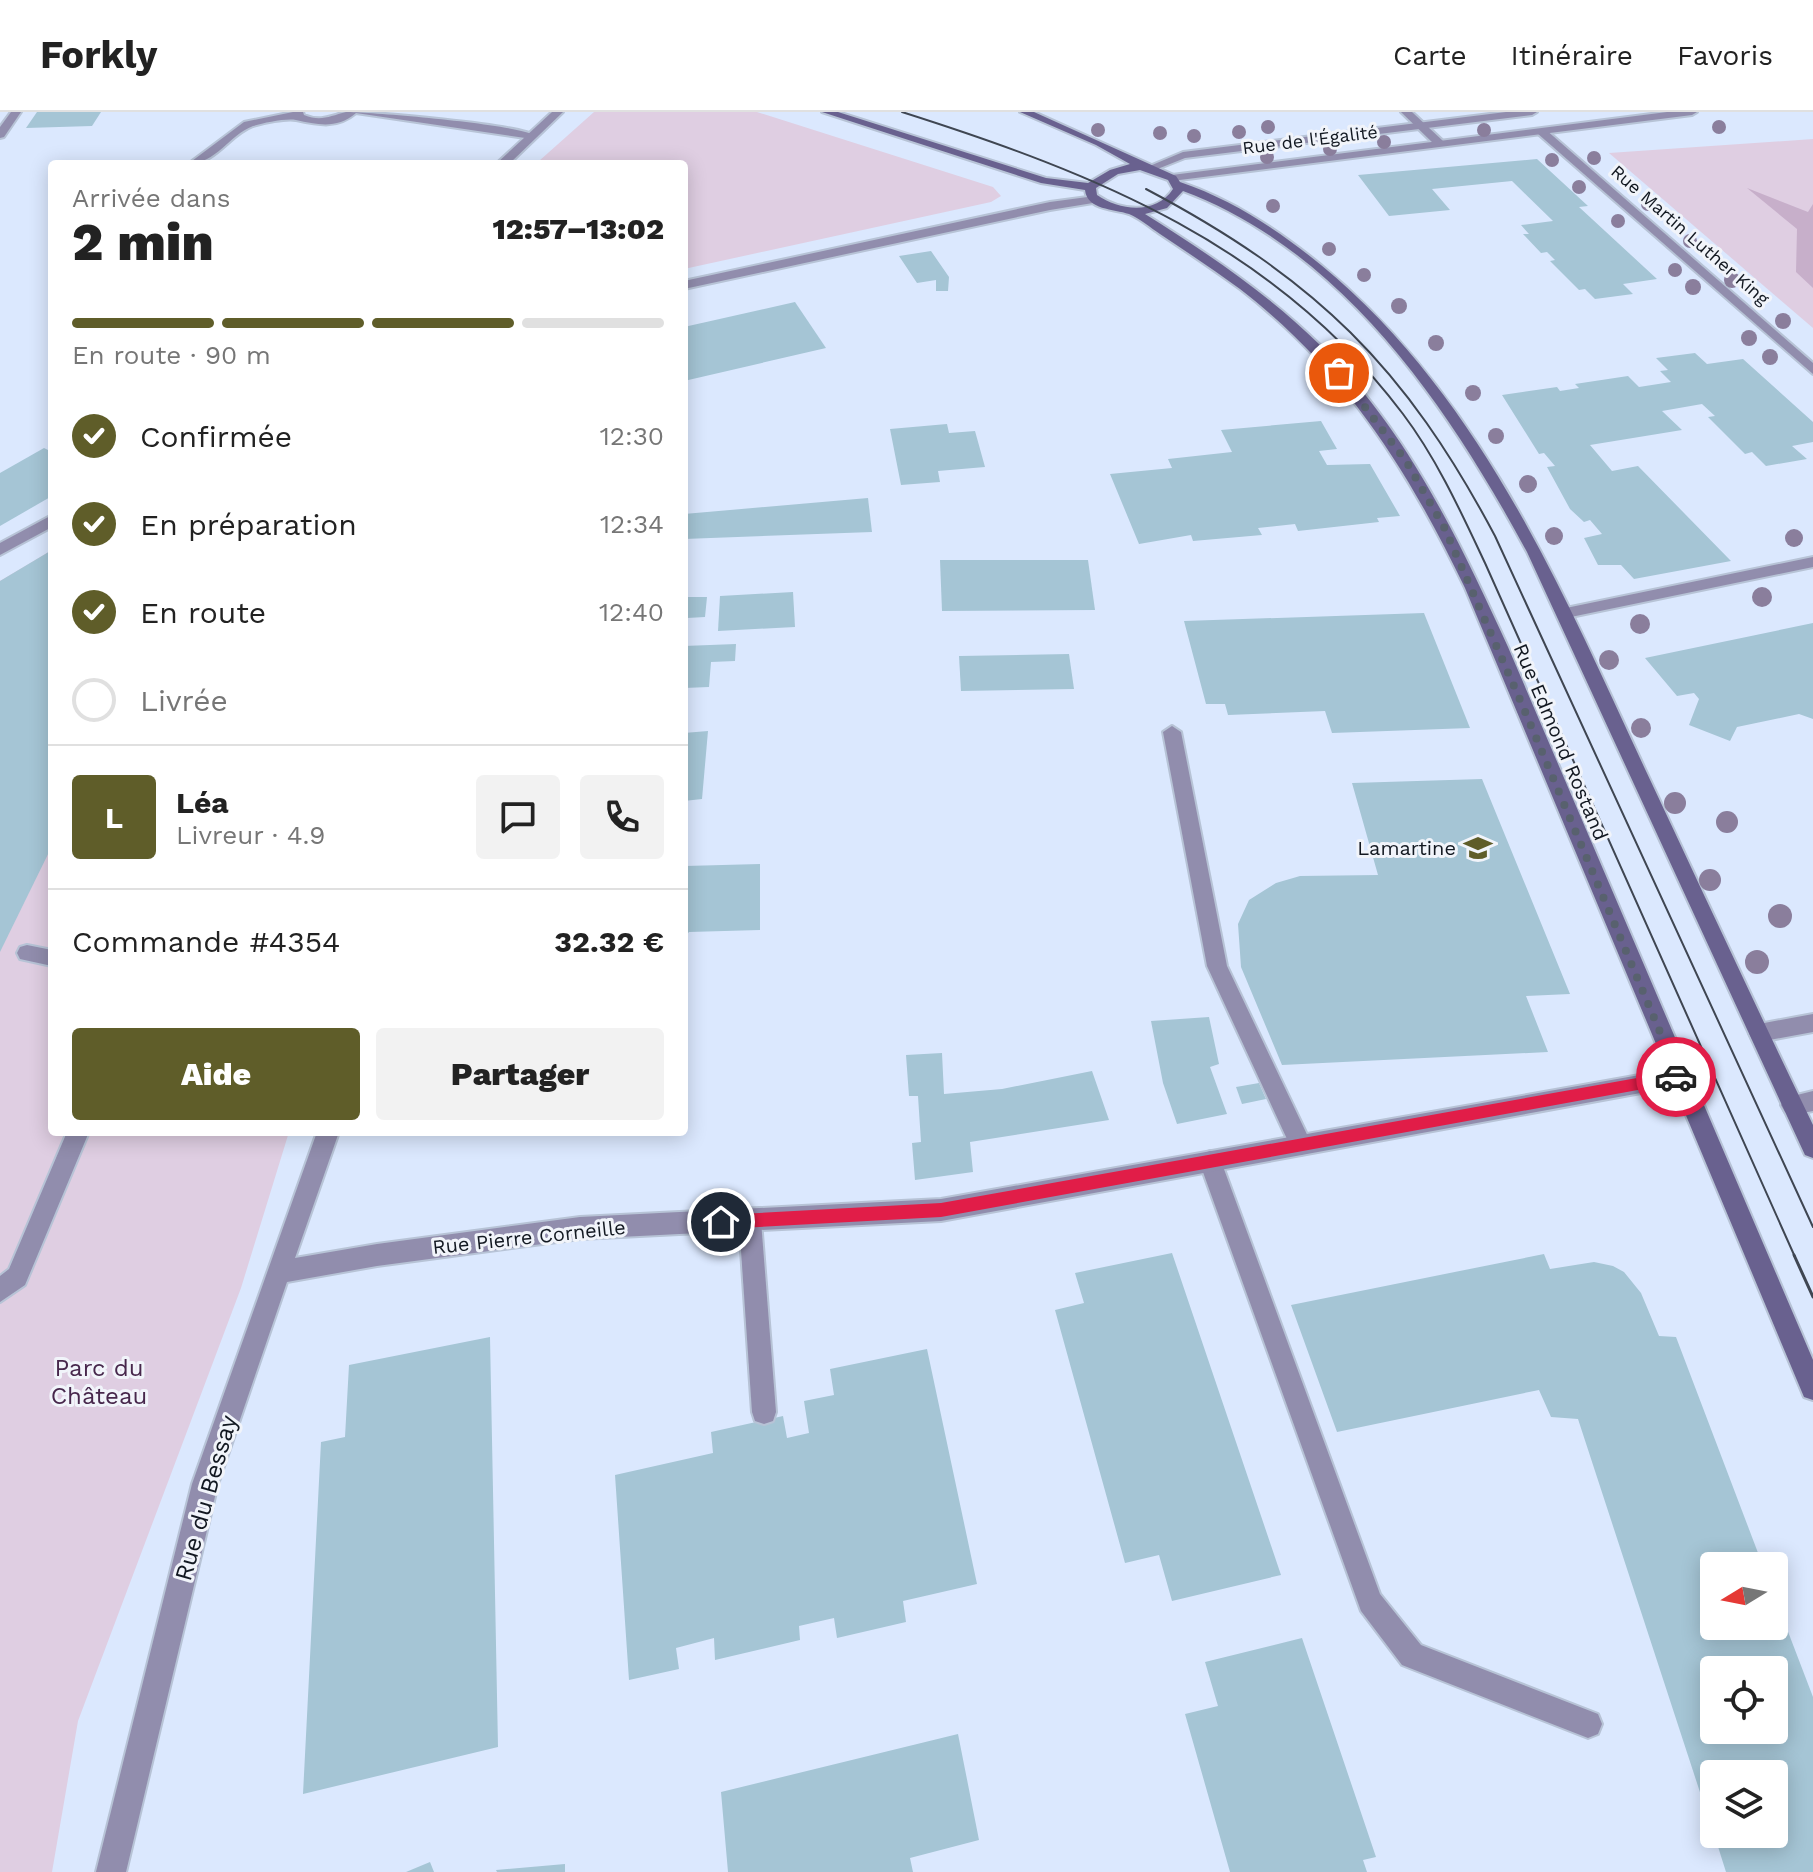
<!DOCTYPE html>
<html lang="fr">
<head>
<meta charset="utf-8">
<style>
  :root { --surface:#fff; --page:#f2f2f2; --text:#222; --muted:#767676; --line:#e0e0e0; --accent:#5f5d29 }
  body { margin:0; font-family:"Work Sans",sans-serif; background:var(--page); color:var(--text); height:100vh; display:flex; flex-direction:column; font-size:30px; white-space:nowrap }
  * { box-sizing:border-box; margin:0 }
  p { font-size:26px; color:var(--muted) }
  .icon { flex:none; width:44px; height:44px; fill:none; stroke:currentColor; stroke-width:2; stroke-linecap:round; stroke-linejoin:round }
  .map { position:relative; flex:1; overflow:hidden }
  .details { position:absolute; left:48px; top:48px; width:640px; height:976px; display:flex; flex-direction:column; background:var(--surface); border-radius:8px; box-shadow:0 4px 20px #0003 }
  .details>* { flex:none }
  .needle { width:52px; rotate:260deg }
  .buttons { position:absolute; left:1700px; top:1440px; display:grid; gap:16px }
  .buttons a { display:grid; place-items:center; width:88px; height:88px; border-radius:8px; background:var(--surface); box-shadow:0 4px 20px #0003; font-size:40px }
  .pin { position:absolute; display:grid; place-items:center; width:68px; height:68px; color:#fff; margin:-34px; border:4px solid #fff; border-radius:50%; box-shadow:0 2px 8px #0007 }
  .courier { position:absolute; display:grid; place-items:center; width:80px; height:80px; margin:-40px; border:6px solid #e11d48; border-radius:50%; background:#fff; color:#222; box-shadow:0 2px 10px #0007 }
  .overview em { font-style:normal; font-weight:800 }
  .overview div { display:flex; flex-direction:column-reverse }
  .overview { display:flex; align-items:center; justify-content:space-between; height:136px; padding:0 24px }
  h1 { font-size:52px; font-weight:800; line-height:60px }
  .bar { display:grid; grid-template-columns:repeat(4,1fr); gap:12px 8px; align-content:center; height:96px; padding:0 24px }
  .bar i { height:10px; border-radius:6px; background:var(--line) }
  .bar .current { background:var(--accent) }
  .bar p { grid-column:span 4 }
  .line { display:flex; align-items:center; gap:20px; padding:0 24px; border-top:2px solid var(--line) }
  .line div { flex:1 }
  .round { display:grid; place-items:center; flex:none; width:84px; height:84px; border-radius:8px; background:var(--page) }
  ol { padding:0 24px; list-style:none }
  li { display:flex; align-items:center; gap:24px; height:88px }
  li p { margin-inline-start:auto }
  li .icon { padding:8px; border-radius:50%; background:var(--accent); color:#fff; stroke-width:4 }
  li:last-child { color:var(--muted) }
  li i { width:44px; height:44px; border:4px solid var(--line); border-radius:50% }
  .primary-button { display:flex; gap:16px; margin-top:auto; padding:16px 24px }
  .primary-button a { flex:1; height:92px; border-radius:8px; background:var(--accent); color:#fff; font-size:32px; font-weight:800; line-height:92px; text-align:center }
  .primary-button a+a { background:var(--page); color:var(--text) }
  header { display:flex; align-items:center; gap:48px; box-sizing:border-box; height:112px; padding:0 40px; background:var(--surface); border-bottom:2px solid var(--line) }
  header strong { font-size:38px }
  nav { display:flex; gap:44px; margin-inline-start:auto; font-size:28px }
  .map>svg:first-child { display:block }
  .green { fill:#dfcee2 }
  .forest { fill:#c7afca }
  .building { fill:#a5c5d5; fill-rule:evenodd }
  .lines { fill:none; stroke-linecap:round; stroke-linejoin:round }
  .service-casing { stroke:#b7c3d6; stroke-width:4 }
  .minor-casing { stroke:#b7c3d6; stroke-width:4 }
  .tertiary-casing { stroke:#b7c3d6; stroke-width:4 }
  .secondary-casing { stroke:#b7c3d6; stroke-width:4 }
  .service { fill:#918dad; fill-rule:evenodd }
  .minor { fill:#918dad; fill-rule:evenodd }
  .tertiary { fill:#918dad; fill-rule:evenodd }
  .secondary { fill:#69618f; fill-rule:evenodd }
  .tram-far1 { stroke:#3f4652; stroke-width:2 }
  .tram { stroke:#3f4652; stroke-width:3 }
  .tree { fill:#8a7e9c }
  .route { fill:#e11d48 }
  .done { stroke:#58616e; stroke-width:8; stroke-dasharray:0 14.4 }
  .labels { text-anchor:middle; stroke-width:6; stroke-linejoin:round; paint-order:stroke }
  .far-street-label { font-size:18px; fill:#121821; stroke:#f1f4fa }
  .street-label { font-size:20px; fill:#121821; stroke:#f1f4fa }
  .poi-label { font-size:20px; fill:#121821; stroke:#f1f4fa; text-anchor:end }
  .near-park-label { font-size:24px; fill:#47274c; stroke:#f1f4fa }
  .near-street-label { font-size:24px; fill:#121821; stroke:#f1f4fa }
</style>
</head>
<body>
<header>
<strong>Forkly</strong>
<nav><a>Carte</a><a>Itinéraire</a><a>Favoris</a></nav>
</header>
<div class="map">
<svg width="1813" height="1760" viewBox="0 0 1813 1760">
  <rect width="100%" height="100%" fill="#dbe8fe"/>
  <!-- green -->
  <g class="green">
    <polygon points="594,0 757,0 993,75 1001,84 991,90 684,157 684,52 561,52 539,49"/>
    <polygon points="1813,27 1813,216 1609,41"/>
    <polygon points="52,438 52,1020 289,1020 241,1176 78,1609 52,1760 0,1760 0,469"/>
  </g>
  <!-- forest -->
  <polygon class="forest" points="1747,76 1808,100 1813,92 1813,176 1796,160 1797,117"/>
  <!-- building -->
  <g class="building">
    <polygon points="37,0 101,0 92,14 26,16"/>
    <polygon points="1537,47 1588,94 1579,95 1657,167 1623,172 1633,182 1595,187 1585,177 1579,178 1550,149 1555,148 1547,140 1541,141 1523,122 1529,122 1521,113 1553,109 1512,69 1432,77 1450,98 1389,104 1358,63"/>
    <polygon points="931,139 949,165 948,179 936,179 936,168 917,171 899,144"/>
    <polygon points="795,190 826,236 684,269 684,215"/>
    <polygon points="1695,241 1707,252 1743,247 1813,310 1813,330 1792,334 1807,347 1766,354 1752,340 1745,342 1708,305 1715,304 1702,292 1662,299 1682,318 1590,333 1612,359 1638,354 1731,449 1634,467 1621,453 1598,453 1584,426 1602,422 1590,408 1584,410 1570,397 1547,355 1555,354 1544,341 1539,342 1502,283 1557,275 1560,279 1579,276 1575,272 1628,264 1639,275 1671,270 1660,259 1668,258 1656,246"/>
    <polygon points="1321,309 1337,337 1319,339 1327,353 1370,352 1400,404 1377,406 1379,410 1298,419 1295,412 1258,416 1262,423 1193,429 1191,423 1139,432 1110,362 1172,356 1168,347 1232,340 1221,318"/>
    <polygon points="947,312 949,321 975,319 985,355 938,359 940,370 901,373 890,317"/>
    <polygon points="44,336 52,340 52,384 0,414 0,361"/>
    <polygon points="868,386 872,420 684,427 684,402"/>
    <polygon points="52,438 52,734 0,840 0,469"/>
    <polygon points="940,448 1088,448 1095,498 942,499"/>
    <polygon points="793,480 795,515 718,519 720,484"/>
    <polygon points="684,485 707,485 705,505 687,506 684,514"/>
    <polygon points="1424,501 1470,616 1332,621 1325,599 1228,603 1225,592 1206,592 1184,509"/>
    <polygon points="1813,511 1813,607 1799,602 1737,615 1730,629 1689,613 1699,587 1694,581 1677,584 1645,546"/>
    <polygon points="736,532 735,549 711,550 709,575 684,576 684,534"/>
    <polygon points="1069,542 1074,577 961,579 959,544"/>
    <polygon points="708,619 702,687 684,689 684,621"/>
    <polygon points="1482,667 1570,882 1526,884 1548,940 1282,953 1241,855 1238,812 1249,788 1276,771 1300,764 1378,763 1352,671"/>
    <polygon points="760,752 760,818 689,820 684,826 685,754"/>
    <polygon points="1209,905 1219,952 1210,955 1227,1002 1177,1012 1163,971 1151,909"/>
    <polygon points="942,941 944,982 1002,977 1092,959 1109,1008 970,1030 973,1060 915,1068 912,1031 921,1030 918,984 909,984 906,943"/>
    <polygon points="1259,971 1266,987 1242,992 1236,975"/>
    <polygon points="1172,1141 1281,1463 1172,1489 1159,1443 1125,1451 1055,1198 1084,1191 1075,1161"/>
    <path d="M 1544,1142 L 1550,1157 L 1594,1150 L 1613,1154 L 1624,1160 L 1641,1181 L 1659,1224 L 1676,1225 L 1763,1454 L 1714,1454 L 1714,1514 L 1774,1514 L 1774,1483 L 1813,1585 L 1813,1760 L 1726,1760 L 1714,1722 L 1774,1722 L 1774,1662 L 1714,1662 L 1713,1720 L 1578,1307 L 1551,1305 L 1539,1278 L 1337,1320 L 1291,1193 ZM 1714,1558 L 1774,1558 L 1774,1618 L 1714,1618 Z"/>
    <polygon points="490,1225 498,1635 303,1682 321,1330 345,1325 349,1253"/>
    <polygon points="927,1237 977,1472 903,1489 906,1510 837,1526 834,1506 799,1514 800,1528 715,1548 714,1526 676,1536 679,1557 629,1568 615,1363 713,1341 711,1320 783,1304 787,1326 809,1321 804,1289 834,1283 830,1257"/>
    <polygon points="1302,1526 1376,1745 1363,1748 1367,1760 1230,1760 1185,1602 1218,1594 1205,1550"/>
    <polygon points="958,1622 979,1728 910,1746 913,1760 728,1760 721,1680"/>
    <polygon points="430,1750 434,1760 406,1760"/>
    <polygon points="565,1752 565,1760 497,1760 496,1758"/>
  </g>
  <g class="lines">
    <defs>
      <g id="service">
        <polygon points="11,0 21,0 4,25 0,26 0,15"/>
        <path d="M 293,0 L 303,0 L 304,3 C 321,10 330,4 346,0 C 370,0 518,12 537,24 L 532,27 L 356,1 C 337,17 319,13 296,8 C 286,6 263,11 253,14 C 229,23 216,52 188,52 L 244,10 Z"/>
        <polygon points="1172,614 1181,620 1227,854 1312,1033 1309,1040 1301,1043 1293,1040 1207,854 1163,620"/>
        <polygon points="27,833 52,838 52,854 20,847 17,841 20,835"/>
        <polygon points="1813,902 1813,920 1759,930 1752,927 1749,921 1752,915 1759,912"/>
        <polygon points="1813,979 1813,999 1792,1003 1785,1000 1781,993 1785,986"/>
        <polygon points="67,1020 89,1020 25,1173 0,1190 0,1164 9,1157"/>
        <polygon points="1210,1039 1218,1042 1221,1049 1380,1482 1421,1533 1598,1602 1602,1612 1598,1622 1588,1626 1402,1553 1361,1499 1199,1049 1202,1042"/>
        <polygon points="750,1098 758,1101 761,1109 776,1300 773,1309 764,1312 755,1309 752,1300 739,1109 742,1101"/>
      </g>
      <g id="minor">
        <polygon points="1401,0 1412,0 1443,29 1443,33 1435,33"/>
        <polygon points="1537,17 1545,17 1813,251 1813,262 1537,21"/>
        <polygon points="1813,445 1813,455 1566,506 1558,501 1566,496"/>
        <polygon points="1679,956 1686,958 1689,965 1686,972 1679,974 941,1109 580,1127 377,1154 287,1170 218,1372 126,1760 96,1760 192,1372 317,1020 339,1020 295,1146 377,1132 580,1105 941,1087"/>
      </g>
      <g id="tertiary">
        <polygon points="552,0 563,0 509,52 496,52"/>
        <polygon points="1506,0 1537,0 1532,3 1185,46 1155,58 1145,56 1183,40"/>
        <polygon points="1667,0 1697,0 1692,3 1172,69 1166,66 1172,63"/>
        <polygon points="1095,84 1099,86 1099,90 1050,98 684,177 684,169 1050,90"/>
        <polygon points="52,403 52,415 0,443 0,431"/>
      </g>
      <path id="secondary" d="M 822,0 L 838,0 L 1046,66 L 1088,71 L 1110,58 L 1130,52 L 1096,33 L 1020,0 L 1034,0 L 1176,64 L 1180,70 C 1233,88 1278,118 1321,153 C 1480,284 1560,474 1645,657 C 1701,776 1756,895 1813,1013 L 1813,1046 L 1805,1043 L 1527,440 C 1449,296 1344,139 1183,79 L 1167,96 L 1145,102 C 1207,141 1267,181 1320,233 C 1406,316 1459,428 1508,535 L 1813,1248 L 1813,1288 L 1804,1285 L 1465,476 C 1408,358 1346,259 1240,177 C 1214,158 1187,140 1160,122 C 1151,116 1139,106 1129,102 C 1114,97 1087,98 1085,78 L 1041,71 ZM 1140,58 L 1168,68 L 1173,77 C 1156,103 1120,99 1097,83 L 1096,76 L 1118,62 Z"/>
    </defs>
    <!-- service casing -->
    <use href="#service" class="service-casing"/>
    <!-- minor casing -->
    <use href="#minor" class="minor-casing"/>
    <!-- tertiary casing -->
    <use href="#tertiary" class="tertiary-casing"/>
    <!-- secondary casing -->
    <use href="#secondary" class="secondary-casing"/>
    <!-- service -->
    <use href="#service" class="service"/>
    <!-- minor -->
    <use href="#minor" class="minor"/>
    <!-- tertiary -->
    <use href="#tertiary" class="tertiary"/>
    <!-- secondary -->
    <use href="#secondary" class="secondary"/>
    <!-- tram-far1 -->
    <g class="tram-far1">
      <path d="M 902,0 C 1097,62 1276,133 1403,302 C 1437,347 1461,400 1485,451 L 1795,1145"/>
      <path d="M 1146,77 C 1316,167 1405,254 1495,424 L 1813,1115"/>
    </g>
    <!-- tram -->
    <polyline class="tram" points="1794,1143 1813,1185"/>
  </g>
  <!-- trees -->
  <g class="tree">
    <circle cx="1268" cy="15" r="7"/>
    <circle cx="1719" cy="15" r="7"/>
    <circle cx="1098" cy="18" r="7"/>
    <circle cx="1484" cy="18" r="7"/>
    <circle cx="1239" cy="20" r="7"/>
    <circle cx="1160" cy="21" r="7"/>
    <circle cx="1194" cy="24" r="7"/>
    <circle cx="1384" cy="30" r="7"/>
    <circle cx="1330" cy="37" r="7"/>
    <circle cx="1267" cy="45" r="7"/>
    <circle cx="1594" cy="46" r="7"/>
    <circle cx="1552" cy="48" r="7"/>
    <circle cx="1579" cy="75" r="7"/>
    <circle cx="1648" cy="92" r="7"/>
    <circle cx="1273" cy="94" r="7"/>
    <circle cx="1618" cy="109" r="7"/>
    <circle cx="1690" cy="129" r="7"/>
    <circle cx="1329" cy="137" r="7"/>
    <circle cx="1675" cy="158" r="7"/>
    <circle cx="1364" cy="163" r="7"/>
    <circle cx="1732" cy="168" r="8"/>
    <circle cx="1693" cy="175" r="8"/>
    <circle cx="1399" cy="194" r="8"/>
    <circle cx="1783" cy="209" r="8"/>
    <circle cx="1749" cy="226" r="8"/>
    <circle cx="1436" cy="231" r="8"/>
    <circle cx="1770" cy="245" r="8"/>
    <circle cx="1473" cy="281" r="8"/>
    <circle cx="1496" cy="324" r="8"/>
    <circle cx="1528" cy="372" r="9"/>
    <circle cx="1554" cy="424" r="9"/>
    <circle cx="1794" cy="426" r="9"/>
    <circle cx="1762" cy="485" r="10"/>
    <circle cx="1640" cy="512" r="10"/>
    <circle cx="1609" cy="548" r="10"/>
    <circle cx="1641" cy="616" r="10"/>
    <circle cx="1675" cy="691" r="11"/>
    <circle cx="1727" cy="710" r="11"/>
    <circle cx="1710" cy="768" r="11"/>
    <circle cx="1780" cy="804" r="12"/>
    <circle cx="1757" cy="850" r="12"/>
  </g>
  <!-- route -->
  <polygon class="route" points="1676,959 1683,965 1676,971 941,1105 721,1117 714,1110 721,1103 941,1091"/>
  <g class="lines">
    <!-- done -->
    <polyline class="done" points="1339,261 1406,349 1444,415 1521,590 1679,965 1676,965"/>
  </g>
  <!-- icons -->
  <defs>
    <symbol id="school-bare" viewBox="-9 -9 18 18"><path d="M0-5L7-2L0 1L-7-2ZM-4 1L0 2.5L4 1V4Q0 6-4 4Z" fill="#5f5d29" stroke="#f1f4fa" stroke-width="2.5" paint-order="stroke"/></symbol>
  </defs>
  <g fill-rule="evenodd">
    <use href="#school-bare" x="1458" y="716" width="40" height="40"/>
  </g>
  <g class="labels">
    <!-- far-street labels -->
    <g class="far-street-label">
      <text transform="translate(1310 28) rotate(-7)" y="6">Rue de l'Égalité</text>
      <text transform="translate(1690 123) rotate(41)" y="6">Rue Martin Luther King</text>
    </g>
    <!-- street labels -->
    <g class="street-label">
      <text transform="translate(1561 630) rotate(67)" y="7">Rue Edmond Rostand</text>
      <text transform="translate(529 1125) rotate(-6)" y="7">Rue Pierre Corneille</text>
    </g>
    <!-- poi labels -->
    <g class="poi-label">
      <text x="1456" y="743">Lamartine</text>
    </g>
    <!-- near-park labels -->
    <g class="near-park-label">
      <text x="99" y="1264">Parc du<tspan x="99" dy="28">Château</tspan></text>
    </g>
    <!-- near-street labels -->
    <g class="near-street-label">
      <text transform="translate(206 1386) rotate(-74)" y="8">Rue du Bessay</text>
    </g>
  </g>
</svg>
<div class="buttons">
<a><svg class="needle" viewBox="-14 -14 28 28"><path d="M0-13l5 13h-10z" fill="#e53935"/><path d="M0 13l5-13h-10z" fill="#767676"/></svg></a>
<a><svg class="icon" aria-label="locate" viewBox="0 0 24 24"><circle cx="12" cy="12" r="6"/><path d="M12 2v4M12 18v4M2 12h4M18 12h4"/></svg></a>
<a><svg class="icon" aria-label="layers" viewBox="0 0 24 24"><path d="M12 4l9 5-9 5-9-5zM3 14l9 5 9-5"/></svg></a>
</div>
<div class="pin" style="left:1339px;top:261px;background:#ea580c"><svg class="icon" aria-label="bag" viewBox="0 0 24 24"><path d="M5 8h14l-1 12H6zM9 8a3 3 0 0 1 6 0"/></svg></div>
<div class="pin" style="left:721px;top:1110px;background:#1f2937"><svg class="icon" aria-label="home" viewBox="0 0 24 24"><path d="M3 11l9-7 9 7M6 9v11h12V9"/></svg></div>
<div class="courier" style="left:1676px;top:965px"><svg class="icon" aria-label="car" viewBox="0 0 24 24"><path d="M5 17H2v-5l4-1 3-4h7l3 4 3 1v5h-3M9 17h6M6 11h13"/><circle cx="7" cy="17" r="2"/><circle cx="17" cy="17" r="2"/></svg></div>
<section class="details">
<div class="overview"><div><h1>2 min</h1><p>Arrivée dans</p></div><em>12:57–13:02</em></div>
<div class="bar"><i class="current"></i><i class="current"></i><i class="current"></i><i></i><p>En route · 90 m</p></div>
<ol>
<li><svg class="icon" aria-label="check" viewBox="0 0 24 24"><path d="M5 12l5 5 9-10"/></svg>Confirmée<p>12:30</p></li>
<li><svg class="icon" aria-label="check" viewBox="0 0 24 24"><path d="M5 12l5 5 9-10"/></svg>En préparation<p>12:34</p></li>
<li><svg class="icon" aria-label="check" viewBox="0 0 24 24"><path d="M5 12l5 5 9-10"/></svg>En route<p>12:40</p></li>
<li><i></i>Livrée</li>
</ol>
<div class="line" style="height:144px"><b class="round" style="background:var(--accent);color:#fff">L</b><div><b>Léa</b><p>Livreur · 4.9</p></div><a class="round"><svg class="icon" aria-label="chat" viewBox="0 0 24 24"><path d="M4 5h16v11H9l-5 4z"/></svg></a><a class="round"><svg class="icon" aria-label="phone" viewBox="0 0 24 24"><path d="M5 4h4l2 5-3 2q2 4 5 5l2-3 5 2v4C11 20 4 13 5 4z"/></svg></a></div>
<div class="line" style="height:104px"><div>Commande #4354</div><b>32.32 €</b></div>
<div class="primary-button"><a>Aide</a><a>Partager</a></div>
</section>
</div>
</body>
</html>
